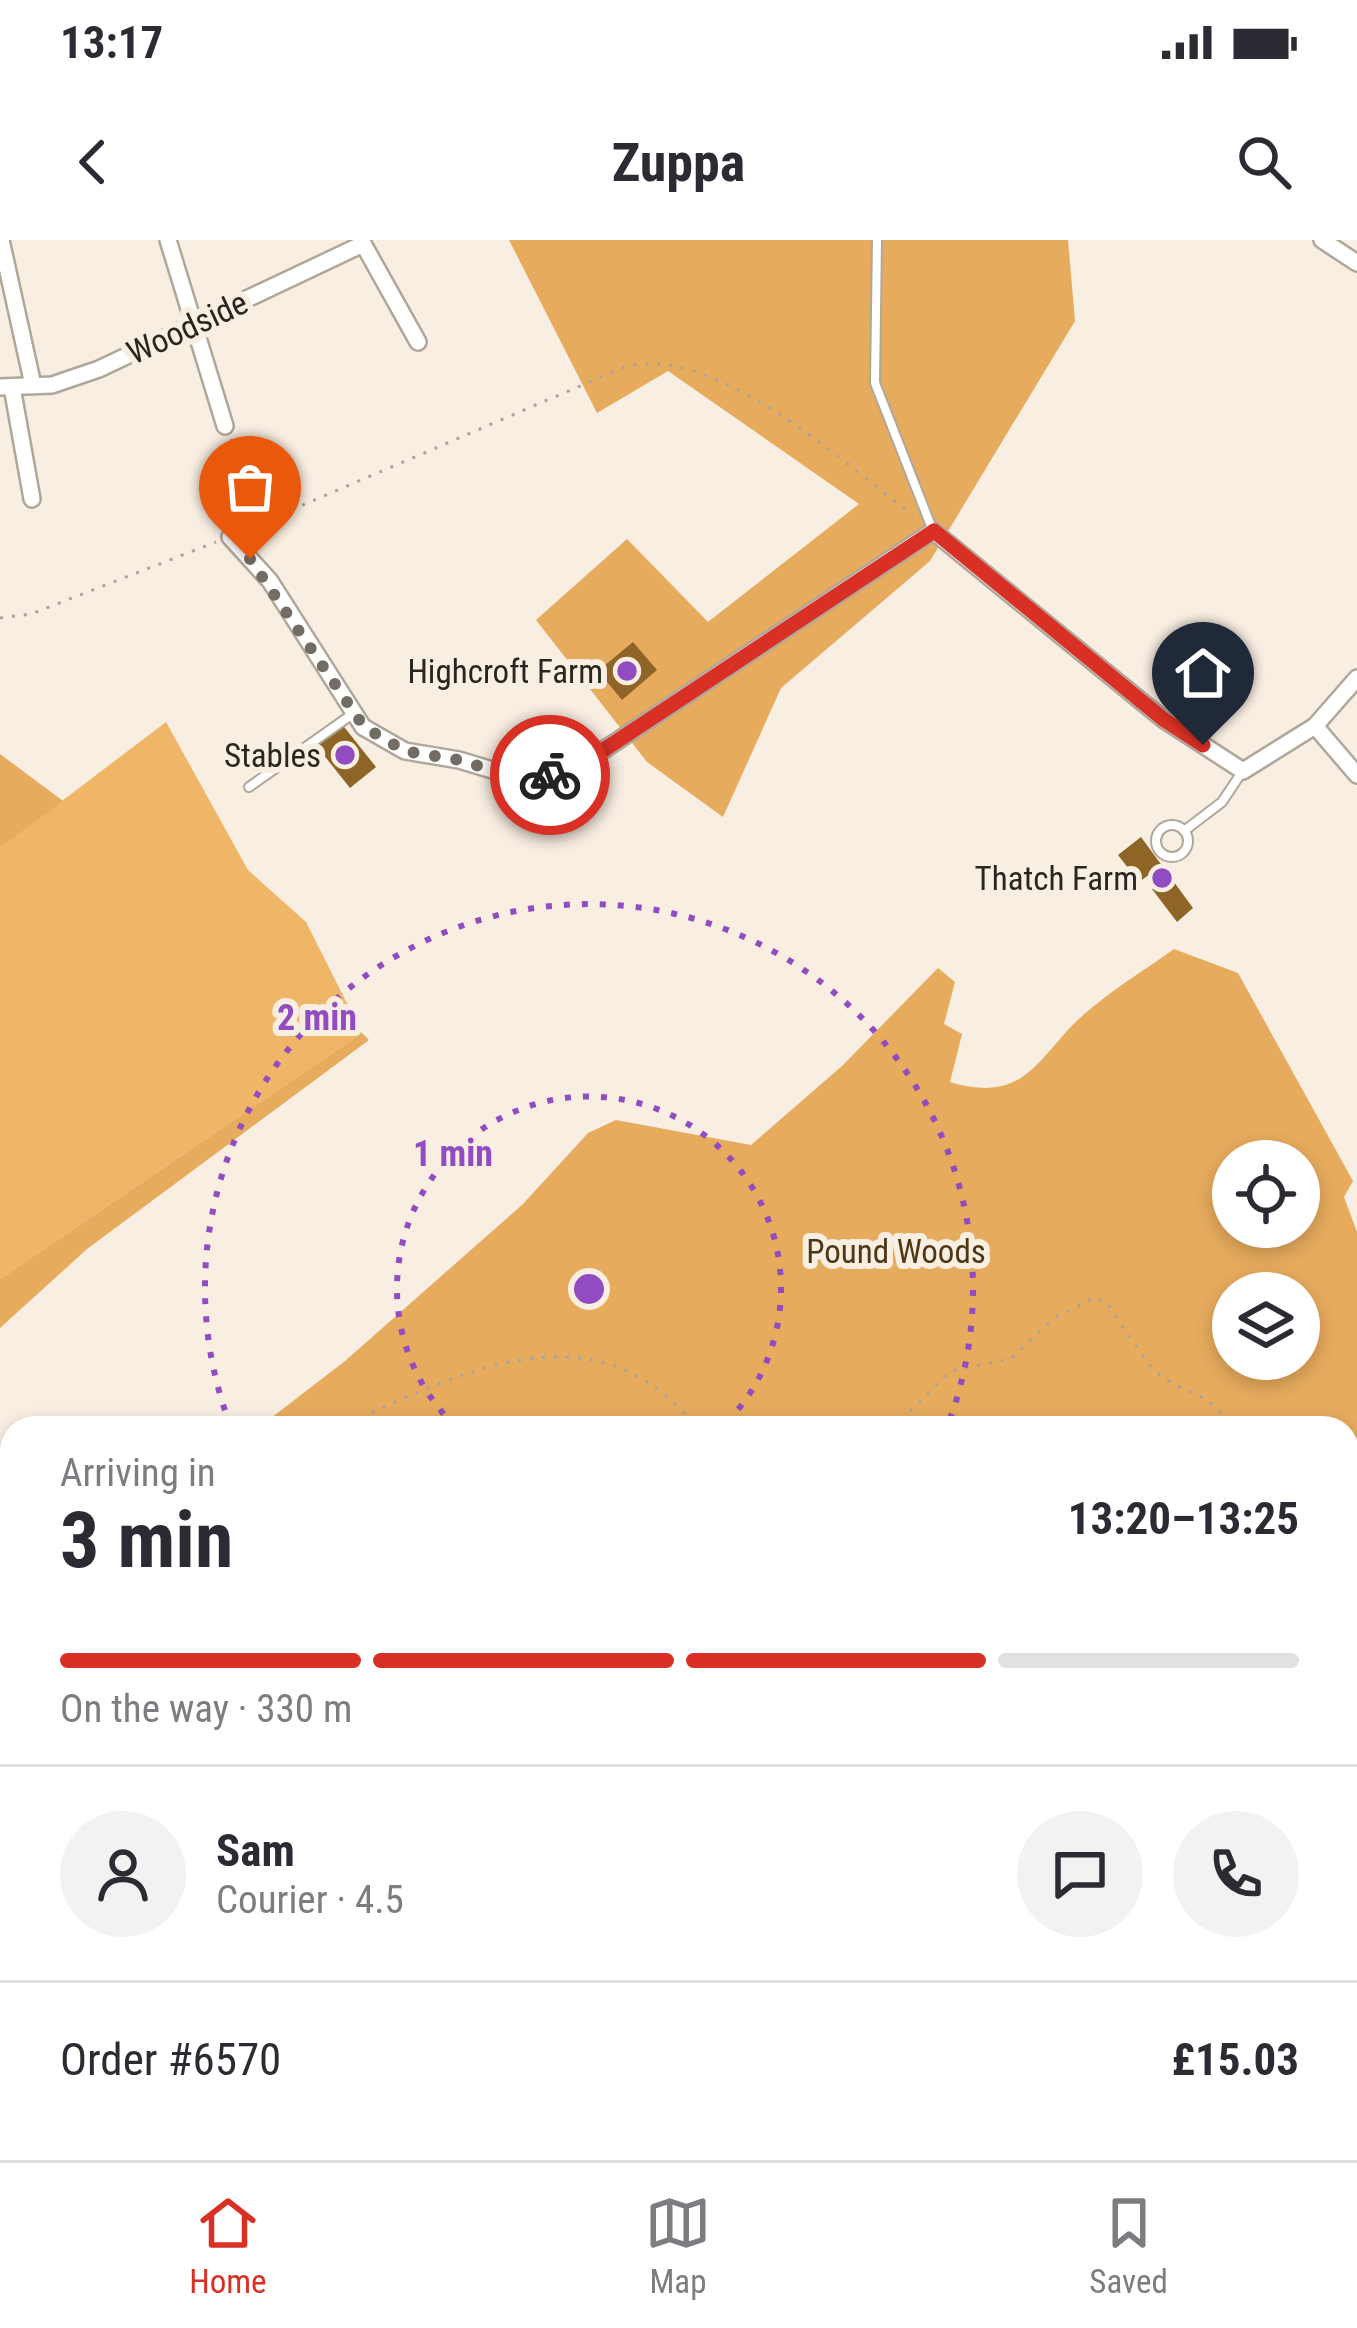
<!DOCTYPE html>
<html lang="en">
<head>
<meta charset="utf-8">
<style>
  :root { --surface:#fff; --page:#f2f2f3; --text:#2b2b33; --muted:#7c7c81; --line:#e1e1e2; --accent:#d93025 }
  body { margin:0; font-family:"Roboto Condensed",sans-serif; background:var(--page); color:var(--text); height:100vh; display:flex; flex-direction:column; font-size:45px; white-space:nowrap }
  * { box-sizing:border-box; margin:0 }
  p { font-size:39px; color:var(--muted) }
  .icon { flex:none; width:66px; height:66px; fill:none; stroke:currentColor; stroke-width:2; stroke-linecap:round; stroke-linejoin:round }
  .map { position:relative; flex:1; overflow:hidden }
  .details { position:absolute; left:0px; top:1176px; width:1359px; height:744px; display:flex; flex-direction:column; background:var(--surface); border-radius:36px 36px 0 0; box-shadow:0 6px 18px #0003 }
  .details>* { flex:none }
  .fabs { position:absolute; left:1212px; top:900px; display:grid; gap:24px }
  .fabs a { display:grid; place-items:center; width:108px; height:108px; border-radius:50%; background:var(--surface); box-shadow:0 6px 18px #0003; font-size:60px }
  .pin { position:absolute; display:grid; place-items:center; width:102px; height:102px; color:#fff; margin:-123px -51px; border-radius:50% 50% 50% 0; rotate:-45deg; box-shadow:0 0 12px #0007 }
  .pin .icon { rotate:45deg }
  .courier { position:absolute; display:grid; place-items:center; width:120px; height:120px; margin:-60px; border:9px solid #d93025; border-radius:50%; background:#fff; color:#222; box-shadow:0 3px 15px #0007 }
  .headline em { font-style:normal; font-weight:700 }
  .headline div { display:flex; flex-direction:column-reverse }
  .headline { display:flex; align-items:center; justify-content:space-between; height:204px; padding:0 60px }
  h1 { font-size:78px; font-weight:700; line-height:90px }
  .bar { display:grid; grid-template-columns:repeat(4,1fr); gap:18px 12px; align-content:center; height:144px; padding:0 60px }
  .bar i { height:15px; border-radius:9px; background:var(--line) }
  .bar .active { background:var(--accent) }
  .bar p { grid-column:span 4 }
  .line { display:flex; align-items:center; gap:30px; padding:0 60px; border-top:3px solid var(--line) }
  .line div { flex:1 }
  .round { display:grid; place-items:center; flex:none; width:126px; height:126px; border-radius:63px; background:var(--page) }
  .status { display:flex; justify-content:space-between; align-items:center; height:84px; padding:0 60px; background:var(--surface); direction:ltr }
  .status svg { height:33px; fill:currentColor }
  header { display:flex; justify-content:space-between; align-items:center; height:156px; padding:0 60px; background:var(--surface); font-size:54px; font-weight:700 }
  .menu { display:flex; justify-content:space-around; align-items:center; height:168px; border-top:3px solid var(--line); background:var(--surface); font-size:33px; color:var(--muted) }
  .menu a { display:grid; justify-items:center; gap:6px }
  .menu .active { color:var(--accent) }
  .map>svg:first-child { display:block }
  .green { fill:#f0b668 }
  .forest { fill:#e6ab5d; fill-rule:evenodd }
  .building { fill:#8e6427 }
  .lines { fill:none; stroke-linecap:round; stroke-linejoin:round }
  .lane-casing { stroke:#b0a79b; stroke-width:12 }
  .street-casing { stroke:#b0a79b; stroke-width:20 }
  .highway-casing { stroke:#b0a79b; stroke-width:32 }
  .path { stroke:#aba39a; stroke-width:3; stroke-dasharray:3 9; stroke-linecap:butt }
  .lane { stroke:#fff; stroke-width:8 }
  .street { stroke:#fff; stroke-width:15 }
  .highway { stroke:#fff; stroke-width:27 }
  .done { stroke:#726c65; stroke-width:12; stroke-dasharray:0 21.6 }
  .route { stroke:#d93025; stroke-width:15 }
  .ring { fill:none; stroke:#904cc0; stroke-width:6; stroke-dasharray:6 12 }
  .poi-dot { fill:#904cc0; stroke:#f9eee2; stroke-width:4.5 }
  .labels { text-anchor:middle; stroke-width:12; stroke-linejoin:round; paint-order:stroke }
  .street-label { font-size:33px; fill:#292621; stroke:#f9eee2 }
  .poi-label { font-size:33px; fill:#292621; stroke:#f9eee2; text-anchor:end }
  .park-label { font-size:33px; fill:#4f3715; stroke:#f9eee2 }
  .centre { fill:#904cc0; stroke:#f9eee2; stroke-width:6 }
  .ring-label { font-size:36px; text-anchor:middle; font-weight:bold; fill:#904cc0; stroke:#f9eee2; stroke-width:12; stroke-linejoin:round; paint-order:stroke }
</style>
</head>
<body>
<div class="status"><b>13:17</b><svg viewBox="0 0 49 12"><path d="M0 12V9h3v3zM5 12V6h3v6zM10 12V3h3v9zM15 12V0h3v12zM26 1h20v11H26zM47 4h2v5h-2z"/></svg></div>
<header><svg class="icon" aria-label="back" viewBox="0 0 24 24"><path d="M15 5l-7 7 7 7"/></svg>Zuppa<svg class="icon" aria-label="search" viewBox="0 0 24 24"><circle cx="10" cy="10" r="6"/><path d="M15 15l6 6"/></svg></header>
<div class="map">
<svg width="1357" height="1920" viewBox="0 0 1357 1920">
  <rect width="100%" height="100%" fill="#f9eee2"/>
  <!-- green -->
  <polygon class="green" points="166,482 248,630 306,682 362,793 0,1039 0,608"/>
  <!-- forest -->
  <g class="forest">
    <polygon points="509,0 1068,0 1075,81 930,321 781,448 723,577 647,522 536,380 627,299 708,382 859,264 668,131 597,173"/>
    <polygon points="0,514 63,561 0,608"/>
    <path d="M 1174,709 L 1238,733 L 1353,941 L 1344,957 L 1357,992 L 1357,1920 L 953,1920 L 950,1908 L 1347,1908 L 1347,1188 L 258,1188 L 345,1121 L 523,964 L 588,893 L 616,880 L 751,905 L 842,826 L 938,728 L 955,742 L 944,784 L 962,794 L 950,842 C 1030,866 1038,812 1089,770 C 1115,748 1146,729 1174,709 ZM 1233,921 L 1299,921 L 1299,987 L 1233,987 ZM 1233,1053 L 1299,1053 L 1299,1119 L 1233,1119 Z"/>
    <polygon points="362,793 369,800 87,1009 0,1088 0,1039"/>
    <polygon points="469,1908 840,1908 849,1920 473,1920"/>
  </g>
  <!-- building -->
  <g class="building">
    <polygon points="633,402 657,430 622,460 598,431"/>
    <polygon points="341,483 376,527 350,548 315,504"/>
    <polygon points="1141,597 1193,668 1177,682 1152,649 1157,644 1150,634 1139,642 1118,615"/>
  </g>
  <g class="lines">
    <defs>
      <g id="lane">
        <polyline points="877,0 875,143 933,291"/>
        <polyline points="249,547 354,473"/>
        <circle cx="1172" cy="601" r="16"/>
        <polyline points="1184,591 1222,562 1242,532"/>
      </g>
      <g id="street">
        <polyline points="1,0 33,145"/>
        <polyline points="168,0 225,186"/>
        <polyline points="361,0 418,102"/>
        <polyline points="1322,0 1357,23"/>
        <polyline points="0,147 52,145 99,129 363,4"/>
        <polyline points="12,147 32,259"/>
        <polyline points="230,297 270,341 363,487 405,511 459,520 532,542 590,519 933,291 1163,479 1243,531 1315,486 1357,438"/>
        <polyline points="1315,486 1357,535"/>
      </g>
      <g id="highway">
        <polyline points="0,1842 12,1870"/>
        <polyline points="28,1908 33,1920"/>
      </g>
    </defs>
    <!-- lane casing -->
    <use href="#lane" class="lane-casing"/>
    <!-- street casing -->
    <use href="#street" class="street-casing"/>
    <!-- highway casing -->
    <use href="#highway" class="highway-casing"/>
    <!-- path -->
    <g class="path">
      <polyline points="231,199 263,279"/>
      <path d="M 247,289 L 622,128 C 711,99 844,224 913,275"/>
      <polyline points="0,378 31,374 216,302"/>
      <path d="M 339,1188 C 459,1133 595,1060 697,1188"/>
      <path d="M 893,1188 L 951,1131 L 1011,1119 L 1052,1079 L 1094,1058 L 1107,1062 C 1111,1071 1150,1128 1156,1132 C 1184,1156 1205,1147 1233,1188"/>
      <polyline points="0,1304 12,1301"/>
      <polyline points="1347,1305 1357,1309"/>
      <polyline points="0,1330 12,1365"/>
      <polyline points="1347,1399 1357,1411"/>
      <polyline points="1347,1510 1357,1514"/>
      <polyline points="1347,1550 1357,1548"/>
      <polyline points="1347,1794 1357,1797"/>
      <polyline points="104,1908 108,1920"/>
      <polyline points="1016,1908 1019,1920"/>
    </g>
    <!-- lane -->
    <use href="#lane" class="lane"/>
    <!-- street -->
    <use href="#street" class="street"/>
    <!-- highway -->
    <use href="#highway" class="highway"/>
  </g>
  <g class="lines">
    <!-- done -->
    <polyline class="done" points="250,319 364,487 405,511 459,520 532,542 550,535"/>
    <!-- route -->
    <polyline class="route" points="550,535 590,519 934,291 1163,479 1203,505"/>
  </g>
  <!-- distance rings -->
  <g class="ring">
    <path d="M456 1187A192 192 0 1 1 722 1187"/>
    <path d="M231 1187A384 384 0 1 1 947 1187"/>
  </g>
  <!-- markers -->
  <g class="poi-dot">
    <circle cx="627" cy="431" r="12"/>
    <circle cx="345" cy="515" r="12"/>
    <circle cx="1162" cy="638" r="12"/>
  </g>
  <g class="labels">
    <!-- street labels -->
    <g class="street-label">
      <text transform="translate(187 87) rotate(-25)" y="12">Woodside</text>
    </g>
    <!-- poi labels -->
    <g class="poi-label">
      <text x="603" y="443">Highcroft Farm</text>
      <text x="321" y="527">Stables</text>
      <text x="1138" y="650">Thatch Farm</text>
    </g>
    <!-- park labels -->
    <g class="park-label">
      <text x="896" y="1023">Pound Woods</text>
    </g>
  </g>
  <circle cx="589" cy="1049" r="18" class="centre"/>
  <g class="ring-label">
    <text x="317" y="790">2 min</text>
    <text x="453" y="926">1 min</text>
  </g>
</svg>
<div class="fabs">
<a><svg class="icon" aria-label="locate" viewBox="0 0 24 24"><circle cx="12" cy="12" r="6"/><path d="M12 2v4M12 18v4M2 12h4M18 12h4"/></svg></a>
<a><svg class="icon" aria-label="layers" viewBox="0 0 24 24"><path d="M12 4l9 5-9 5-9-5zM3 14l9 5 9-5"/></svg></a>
</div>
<div class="pin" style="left:250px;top:319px;background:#ea580c"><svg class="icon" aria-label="bag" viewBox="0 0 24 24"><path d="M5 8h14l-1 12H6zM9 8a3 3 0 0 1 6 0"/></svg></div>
<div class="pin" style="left:1203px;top:505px;background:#1f2937"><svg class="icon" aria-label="home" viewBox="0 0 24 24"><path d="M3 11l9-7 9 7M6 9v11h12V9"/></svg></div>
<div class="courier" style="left:550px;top:535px"><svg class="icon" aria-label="bike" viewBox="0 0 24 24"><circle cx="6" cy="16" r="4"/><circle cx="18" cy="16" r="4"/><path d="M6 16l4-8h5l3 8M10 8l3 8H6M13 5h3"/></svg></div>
<section class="details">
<div class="headline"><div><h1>3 min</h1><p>Arriving in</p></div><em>13:20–13:25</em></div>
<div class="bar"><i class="active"></i><i class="active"></i><i class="active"></i><i></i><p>On the way · 330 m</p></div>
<div class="line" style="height:216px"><a class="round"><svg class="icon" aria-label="person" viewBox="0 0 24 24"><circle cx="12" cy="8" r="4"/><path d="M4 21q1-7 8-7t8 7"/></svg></a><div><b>Sam</b><p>Courier · 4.5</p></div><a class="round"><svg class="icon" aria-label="chat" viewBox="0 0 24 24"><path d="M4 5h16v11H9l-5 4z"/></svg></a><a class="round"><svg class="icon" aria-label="phone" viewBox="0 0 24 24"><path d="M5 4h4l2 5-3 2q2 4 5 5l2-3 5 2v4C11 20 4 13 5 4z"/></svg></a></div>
<div class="line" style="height:156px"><div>Order #6570</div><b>£15.03</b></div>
</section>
</div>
<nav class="menu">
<a class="active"><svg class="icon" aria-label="home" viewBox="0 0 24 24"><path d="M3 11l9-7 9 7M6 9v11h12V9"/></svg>Home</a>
<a><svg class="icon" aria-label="map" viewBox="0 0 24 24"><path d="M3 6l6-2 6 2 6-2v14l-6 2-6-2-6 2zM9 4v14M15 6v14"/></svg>Map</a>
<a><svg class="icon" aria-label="saved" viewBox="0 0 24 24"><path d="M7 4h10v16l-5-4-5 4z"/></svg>Saved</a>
</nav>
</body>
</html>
